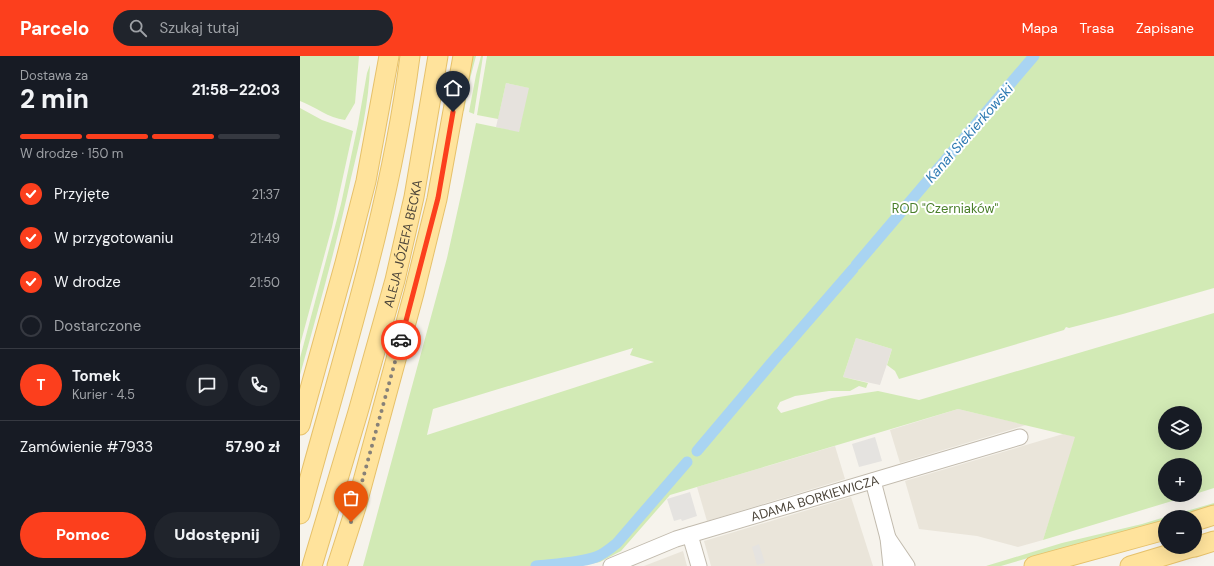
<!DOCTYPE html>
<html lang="pl">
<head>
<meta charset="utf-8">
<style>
  :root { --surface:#171b24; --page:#20242c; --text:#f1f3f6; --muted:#9ea1a6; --line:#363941; --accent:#fc3f1d }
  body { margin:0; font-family:"DM Sans",sans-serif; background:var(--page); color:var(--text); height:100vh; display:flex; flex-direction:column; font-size:15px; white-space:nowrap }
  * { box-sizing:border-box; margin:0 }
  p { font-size:13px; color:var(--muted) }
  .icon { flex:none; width:22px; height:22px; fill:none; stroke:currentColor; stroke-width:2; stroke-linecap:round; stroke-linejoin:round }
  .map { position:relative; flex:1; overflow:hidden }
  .panel { display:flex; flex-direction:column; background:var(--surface); width:300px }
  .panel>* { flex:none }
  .buttons { position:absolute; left:858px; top:350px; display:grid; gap:8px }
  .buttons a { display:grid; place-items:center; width:44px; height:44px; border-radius:50%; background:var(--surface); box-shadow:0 4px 16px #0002; font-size:20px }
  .pin { position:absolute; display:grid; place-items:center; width:34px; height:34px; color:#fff; margin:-41px -17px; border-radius:50% 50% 50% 0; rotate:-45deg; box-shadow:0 0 4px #0007 }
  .pin .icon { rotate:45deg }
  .courier { position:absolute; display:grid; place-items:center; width:40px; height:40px; margin:-20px; border:3px solid #fc3f1d; border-radius:50%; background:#fff; color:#222; box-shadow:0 1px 5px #0007 }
  .summary em { font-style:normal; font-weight:800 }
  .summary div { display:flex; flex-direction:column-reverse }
  .summary { display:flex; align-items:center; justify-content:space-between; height:68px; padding:0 20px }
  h1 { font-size:26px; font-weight:800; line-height:30px }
  .bar { display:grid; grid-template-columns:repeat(4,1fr); gap:6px 4px; align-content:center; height:48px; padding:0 20px }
  .bar i { height:5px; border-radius:3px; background:var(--line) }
  .bar .current { background:var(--accent) }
  .bar p { grid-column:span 4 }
  .line { display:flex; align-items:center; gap:10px; padding:0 20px; border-top:1px solid var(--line) }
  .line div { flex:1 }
  .round { display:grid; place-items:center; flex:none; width:42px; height:42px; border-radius:21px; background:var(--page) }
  ol { padding:0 20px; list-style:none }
  li { display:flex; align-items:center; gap:12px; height:44px }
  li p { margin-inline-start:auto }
  li .icon { padding:4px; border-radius:50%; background:var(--accent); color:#fff; stroke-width:4 }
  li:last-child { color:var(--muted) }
  li i { width:22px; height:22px; border:2px solid var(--line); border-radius:50% }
  .action { display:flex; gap:8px; margin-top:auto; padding:8px 20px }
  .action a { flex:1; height:46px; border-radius:24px; background:var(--accent); color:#fff; font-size:16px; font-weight:800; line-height:46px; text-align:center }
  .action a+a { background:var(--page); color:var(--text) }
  header { display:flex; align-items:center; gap:24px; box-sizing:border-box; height:56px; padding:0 20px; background:var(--accent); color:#fff }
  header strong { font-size:19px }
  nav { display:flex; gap:22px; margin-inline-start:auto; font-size:14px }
  .search { width:280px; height:36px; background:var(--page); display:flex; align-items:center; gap:10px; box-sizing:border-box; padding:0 14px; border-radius:22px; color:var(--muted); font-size:15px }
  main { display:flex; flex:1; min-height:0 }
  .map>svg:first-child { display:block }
  .residential { fill:#eae5da }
  .industrial { fill:#e6e2dd }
  .green { fill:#d2eab5; fill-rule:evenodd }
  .parking { fill:#e5e3e0 }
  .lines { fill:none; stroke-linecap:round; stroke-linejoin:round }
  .canal { stroke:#a9d4f2; stroke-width:11 }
  .minor-casing { stroke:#c2bbae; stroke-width:17 }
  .major-casing { stroke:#e6c16a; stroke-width:21 }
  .minor { stroke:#fff; stroke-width:15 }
  .major { stroke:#ffe39c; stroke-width:19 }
  .done { stroke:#878178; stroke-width:4; stroke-dasharray:0 7.2 }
  .route { stroke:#fc3f1d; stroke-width:5 }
  .labels { text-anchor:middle; stroke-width:4; stroke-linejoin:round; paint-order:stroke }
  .park-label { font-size:13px; fill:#4a7f2a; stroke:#fff }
  .street-label { font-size:13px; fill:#4b4439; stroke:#fff }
  .water-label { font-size:14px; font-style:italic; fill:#2e7ab2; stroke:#fff }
</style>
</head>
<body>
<header>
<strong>Parcelo</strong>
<div class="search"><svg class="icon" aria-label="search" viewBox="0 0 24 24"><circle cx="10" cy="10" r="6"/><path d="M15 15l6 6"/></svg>Szukaj tutaj</div>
<nav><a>Mapa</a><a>Trasa</a><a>Zapisane</a></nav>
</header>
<main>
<section class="panel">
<div class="summary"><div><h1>2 min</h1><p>Dostawa za</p></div><em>21:58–22:03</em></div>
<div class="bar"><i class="current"></i><i class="current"></i><i class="current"></i><i></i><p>W drodze · 150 m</p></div>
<ol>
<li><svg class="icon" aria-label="check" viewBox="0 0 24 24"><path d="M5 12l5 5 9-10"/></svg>Przyjęte<p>21:37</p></li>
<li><svg class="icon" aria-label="check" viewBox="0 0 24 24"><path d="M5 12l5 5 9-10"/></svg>W przygotowaniu<p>21:49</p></li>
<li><svg class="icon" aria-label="check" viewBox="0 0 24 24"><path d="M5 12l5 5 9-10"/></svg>W drodze<p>21:50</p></li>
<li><i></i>Dostarczone</li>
</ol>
<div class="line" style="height:72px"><b class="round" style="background:var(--accent);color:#fff">T</b><div><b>Tomek</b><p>Kurier · 4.5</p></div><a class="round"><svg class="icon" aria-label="chat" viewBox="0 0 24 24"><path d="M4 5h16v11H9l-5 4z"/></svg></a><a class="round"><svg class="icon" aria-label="phone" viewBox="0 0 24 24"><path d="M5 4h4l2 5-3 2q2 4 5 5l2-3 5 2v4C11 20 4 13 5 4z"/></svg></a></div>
<div class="line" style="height:52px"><div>Zamówienie #7933</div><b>57.90 zł</b></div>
<div class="action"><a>Pomoc</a><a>Udostępnij</a></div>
</section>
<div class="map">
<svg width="914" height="510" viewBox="0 0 914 510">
  <rect width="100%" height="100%" fill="#f6f3ec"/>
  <!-- residential -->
  <g class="residential">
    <polygon points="658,353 726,369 600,407 590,374"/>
    <polygon points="763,378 776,381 743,484 718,491 677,480 619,473 605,425"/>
    <polygon points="535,390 545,423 407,465 397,431"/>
    <polygon points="551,441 573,510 411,510 404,485"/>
    <polygon points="383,495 387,510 344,510"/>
  </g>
  <!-- industrial -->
  <g class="industrial">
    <polygon points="206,27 230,32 219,77 196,71"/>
    <polygon points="556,282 592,293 580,329 543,321"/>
  </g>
  <!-- green -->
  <g class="green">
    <path d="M 0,0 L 59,0 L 55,47 L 45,64 C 28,62 16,51 0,45 Z"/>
    <polygon points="172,0 176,0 170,23 164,55 161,54"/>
    <polygon points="181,0 183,0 174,58 169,56 176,19"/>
    <path d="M 187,0 L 914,0 L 914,232 L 823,258 L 769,272 L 766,271 L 764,274 L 599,323 L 595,315 L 587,309 L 592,293 L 556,282 L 543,321 L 568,327 L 566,332 L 559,330 L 550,335 L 529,335 L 495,340 L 480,346 L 477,352 L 481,357 L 532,342 L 578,335 L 619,344 L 914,257 L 914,432 L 895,438 L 895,409 L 865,409 L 865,439 L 892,439 L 743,484 L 775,381 L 658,353 L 370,439 L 321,495 L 300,506 L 280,510 L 63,510 L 147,202 L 163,130 L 176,67 L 219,76 L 229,32 L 206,27 L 198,63 L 177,59 ZM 333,292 L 330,299 L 354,306 L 127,379 L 133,353 ZM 865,357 L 895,357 L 895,387 L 865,387 Z"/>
    <path d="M 70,9 C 69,47 60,85 51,122 C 37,188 18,254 0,319 L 0,302 L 41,148 L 58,68 L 67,17 Z"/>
    <polygon points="0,52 22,64 53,75 32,171 0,289"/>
    <polygon points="914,447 914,452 882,461 866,461"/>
    <polygon points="865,461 865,466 783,486 701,510 686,510 762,487 842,468"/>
  </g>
  <!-- parking -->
  <g class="parking">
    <polygon points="575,381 582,405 559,411 552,388"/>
    <polygon points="390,436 397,460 382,465 381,463 374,465 367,443"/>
    <polygon points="459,488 465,507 457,509 452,491"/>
  </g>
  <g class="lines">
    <!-- canal -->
    <g class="canal">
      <polyline points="556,209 734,0"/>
      <polyline points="481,296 553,213"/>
      <polyline points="397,395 479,298"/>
      <path d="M 236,510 C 254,508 280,507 296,501 C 304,498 311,492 317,487 L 387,406"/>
    </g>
    <defs>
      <g id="minor">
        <polyline points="573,425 588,482 591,510"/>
        <polyline points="390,479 399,510"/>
        <polyline points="588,482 607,510"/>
        <path id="s1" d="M 311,510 L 376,483 L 720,381"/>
      </g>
      <g id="major">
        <polyline points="0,369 45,207 66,125 89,0"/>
        <path d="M 0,458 C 41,306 90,156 110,0"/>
        <polyline points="895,465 914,459"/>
        <polyline points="895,491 914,485"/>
        <path id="s2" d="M 12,510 L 58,356 L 95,224 L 114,141 L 138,0"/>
        <polyline points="37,510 56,451 114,237 137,143 163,0"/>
        <polyline points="734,510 865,474"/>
        <polyline points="830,510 893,491"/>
      </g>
    </defs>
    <!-- minor casing -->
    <use href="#minor" class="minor-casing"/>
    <!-- major casing -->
    <use href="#major" class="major-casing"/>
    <!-- minor -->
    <use href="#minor" class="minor"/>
    <!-- major -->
    <use href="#major" class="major"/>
  </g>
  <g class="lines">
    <!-- done -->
    <polyline class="done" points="51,466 101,284"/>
    <!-- route -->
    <polyline class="route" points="101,284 138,142 153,56"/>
  </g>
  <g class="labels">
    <!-- park labels -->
    <g class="park-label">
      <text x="645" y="157">ROD "Czerniaków"</text>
    </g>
    <!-- street labels -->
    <g class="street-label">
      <text dy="5" stroke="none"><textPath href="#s2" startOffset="335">ALEJA JÓZEFA BECKA</textPath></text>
      <text dy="5" stroke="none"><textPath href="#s1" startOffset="215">ADAMA BORKIEWICZA</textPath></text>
    </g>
    <!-- water labels -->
    <g class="water-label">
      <text transform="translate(669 77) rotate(-49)" y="5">Kanał Siekierkowski</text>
    </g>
  </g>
</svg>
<div class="buttons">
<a><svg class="icon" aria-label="layers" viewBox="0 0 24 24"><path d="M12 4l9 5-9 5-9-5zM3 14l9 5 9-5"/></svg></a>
<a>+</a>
<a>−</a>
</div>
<div class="pin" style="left:51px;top:466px;background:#ea580c"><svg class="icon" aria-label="bag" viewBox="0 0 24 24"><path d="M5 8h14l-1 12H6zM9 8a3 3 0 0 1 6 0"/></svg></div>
<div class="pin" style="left:153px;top:56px;background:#1f2937"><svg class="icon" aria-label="home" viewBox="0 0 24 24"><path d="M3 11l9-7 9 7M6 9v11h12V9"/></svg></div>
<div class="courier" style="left:101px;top:284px"><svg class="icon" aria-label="car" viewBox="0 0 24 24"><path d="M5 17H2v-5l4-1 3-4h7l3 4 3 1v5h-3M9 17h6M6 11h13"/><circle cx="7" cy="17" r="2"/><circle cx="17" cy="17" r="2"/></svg></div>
</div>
</main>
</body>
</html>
